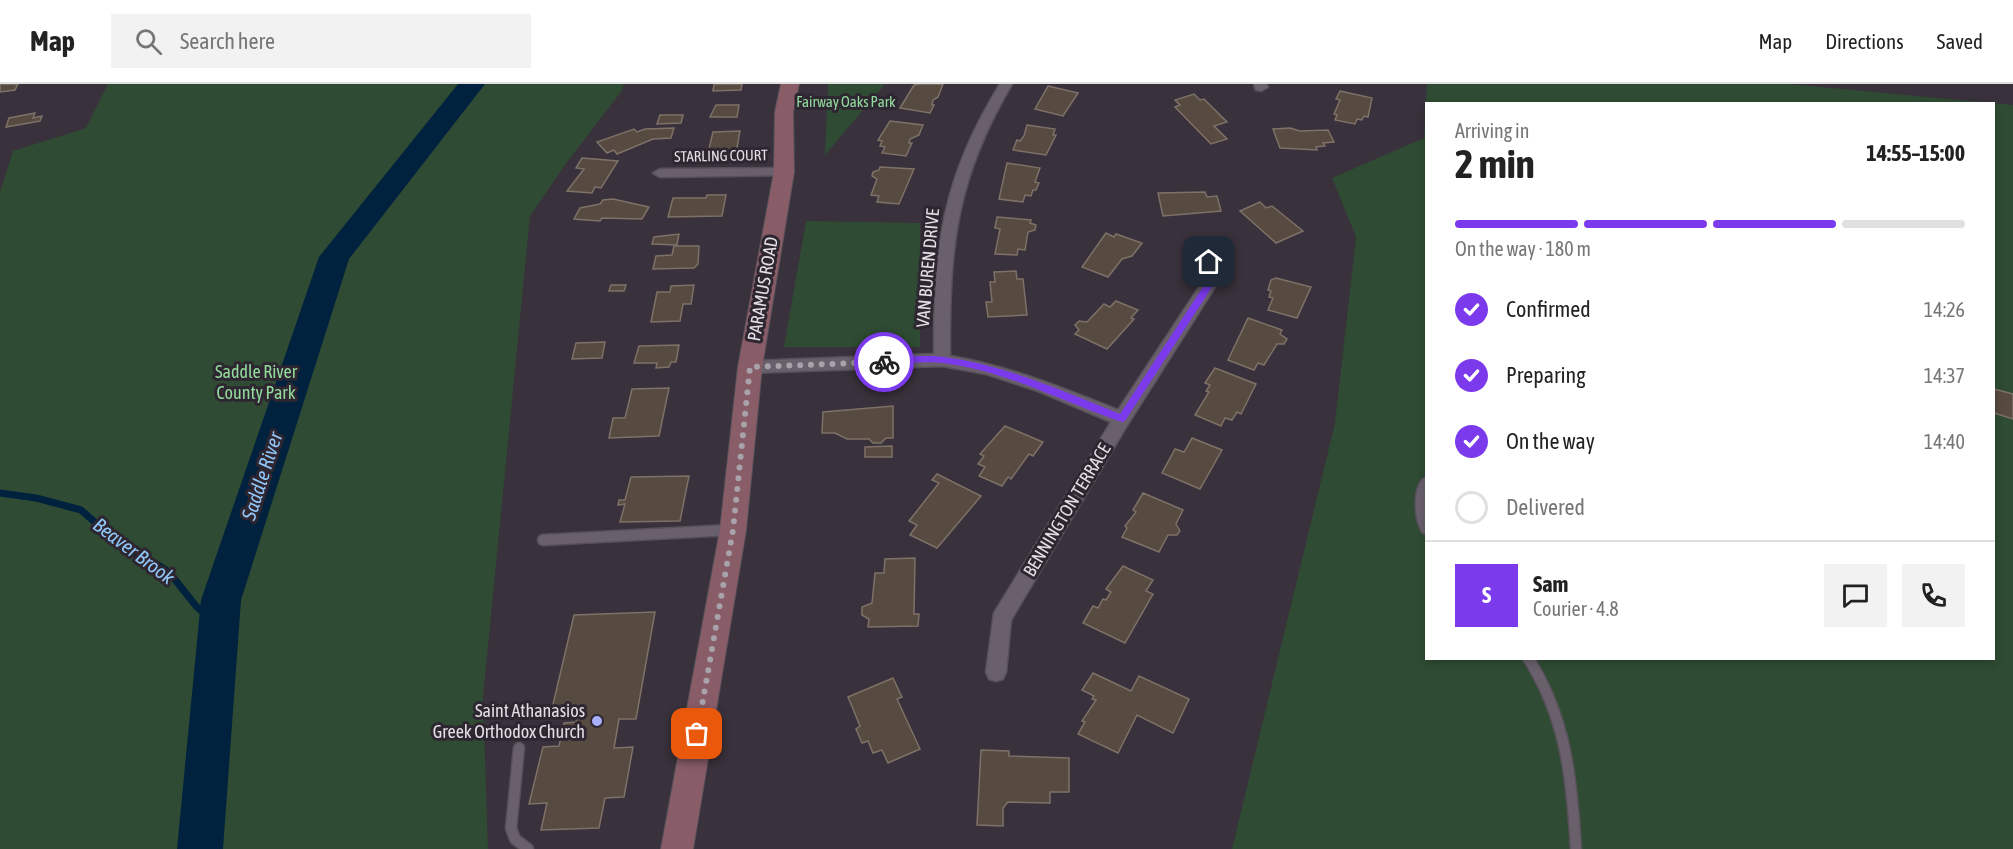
<!DOCTYPE html>
<html lang="en">
<head>
<meta charset="utf-8">
<style>
  :root { --surface:#fff; --page:#f2f2f2; --text:#222; --muted:#767676; --line:#e0e0e0; --accent:#7c3aed }
  body { margin:0; font-family:"Asap Condensed",sans-serif; background:var(--page); color:var(--text); height:100vh; display:flex; flex-direction:column; font-size:22px; white-space:nowrap }
  * { box-sizing:border-box; margin:0 }
  p { font-size:20px; color:var(--muted) }
  .icon { flex:none; width:33px; height:33px; fill:none; stroke:currentColor; stroke-width:2; stroke-linecap:round; stroke-linejoin:round }
  .map { position:relative; flex:1; overflow:hidden }
  .drawer { position:absolute; left:1425px; top:18px; width:570px; height:558px; display:flex; flex-direction:column; background:var(--surface); border-radius:0px; box-shadow:0 3px 9px #0003 }
  .drawer>* { flex:none }
  .pin { position:absolute; display:grid; place-items:center; width:51px; height:51px; color:#fff; margin:-26px; border-radius:12px; box-shadow:0 3px 9px #0006 }
  .courier { position:absolute; display:grid; place-items:center; width:60px; height:60px; margin:-30px; border:4px solid #7c3aed; border-radius:50%; background:#fff; color:#222; box-shadow:0 2px 8px #0007 }
  .overview em { font-style:normal; font-weight:700 }
  .overview div { display:flex; flex-direction:column-reverse }
  .overview { display:flex; align-items:center; justify-content:space-between; height:102px; padding:0 30px }
  h1 { font-size:39px; font-weight:700; line-height:45px }
  .bar { display:grid; grid-template-columns:repeat(4,1fr); gap:9px 6px; align-content:center; height:72px; padding:0 30px }
  .bar i { height:8px; border-radius:4px; background:var(--line) }
  .bar .on { background:var(--accent) }
  .bar p { grid-column:span 4 }
  .line { display:flex; align-items:center; gap:15px; padding:0 30px; border-top:2px solid var(--line) }
  .line div { flex:1 }
  .round { display:grid; place-items:center; flex:none; width:63px; height:63px; border-radius:0px; background:var(--page) }
  ol { padding:0 30px; list-style:none }
  li { display:flex; align-items:center; gap:18px; height:66px }
  li p { margin-inline-start:auto }
  li .icon { padding:6px; border-radius:50%; background:var(--accent); color:#fff; stroke-width:4 }
  li:last-child { color:var(--muted) }
  li i { width:33px; height:33px; border:3px solid var(--line); border-radius:50% }
  header { display:flex; align-items:center; gap:36px; box-sizing:border-box; height:84px; padding:0 30px; background:var(--surface); border-bottom:2px solid var(--line) }
  header strong { font-size:28px }
  nav { display:flex; gap:33px; margin-inline-start:auto; font-size:21px }
  .search { width:420px; height:54px; background:var(--page); display:flex; align-items:center; gap:15px; box-sizing:border-box; padding:0 21px; border-radius:0px; color:var(--muted); font-size:22px }
  .map>svg:first-child { display:block }
  .green { fill:#2f4b33; fill-rule:evenodd }
  .lines { fill:none; stroke-linecap:round; stroke-linejoin:round }
  .stream { stroke:#00223e; stroke-width:7 }
  .river { fill:#00223e; fill-rule:evenodd }
  .building { fill:#564a41; stroke:#7e7168; stroke-width:1.5 }
  .lane-casing { stroke:#575059; stroke-width:13 }
  .street-casing { stroke:#575059; stroke-width:3 }
  .secondary-casing { stroke:#575059; stroke-width:2 }
  .lane { stroke:#69606c; stroke-width:10 }
  .street { fill:#69606c; fill-rule:evenodd }
  .secondary { fill:#895d68; fill-rule:evenodd }
  .route { fill:#7c3aed }
  .done { stroke:#a8a2aa; stroke-width:6; stroke-dasharray:0 10.8 }
  .poi-dot { fill:#a8b0fc; stroke:#2e2731; stroke-width:2 }
  .labels { text-anchor:middle; stroke-width:6; stroke-linejoin:round; paint-order:stroke }
  .far-park-label { font-size:15px; fill:#92db9c; stroke:#2e2731 }
  .far-street-label { font-size:15px; fill:#e4dfe6; stroke:#2e2731 }
  .street-label { font-size:18px; fill:#e4dfe6; stroke:#2e2731 }
  .park-label { font-size:18px; fill:#92db9c; stroke:#2e2731 }
  .poi-label { font-size:18px; fill:#e4dfe6; stroke:#2e2731; text-anchor:end }
  .water-label { font-size:20px; font-style:italic; fill:#92c7f9; stroke:#2e2731 }
</style>
</head>
<body>
<header>
<strong>Map</strong>
<div class="search"><svg class="icon" aria-label="search" viewBox="0 0 24 24"><circle cx="10" cy="10" r="6"/><path d="M15 15l6 6"/></svg>Search here</div>
<nav><a>Map</a><a>Directions</a><a>Saved</a></nav>
</header>
<div class="map">
<svg width="2013" height="765" viewBox="0 0 2013 765">
  <rect width="100%" height="100%" fill="#39313b"/>
  <!-- green -->
  <g class="green">
    <polygon points="108,0 624,0 621,8 567,78 530,132 483,613 488,765 0,765 0,108 13,67 86,44"/>
    <polygon points="828,0 885,0 825,71"/>
    <path d="M 1427,0 L 1789,0 L 2013,21 L 2013,765 L 1232,765 L 1335,339 L 1356,153 L 1332,94 L 1424,54 ZM 1426,20 L 1994,20 L 1994,574 L 1426,574 Z"/>
    <polygon points="806,137 920,139 920,263 784,263"/>
  </g>
  <g class="lines">
    <!-- stream -->
    <polyline class="stream" points="0,409 36,414 81,426 129,468 150,476 169,488 196,522 219,542"/>
    <!-- river -->
    <polygon class="river" points="458,0 485,0 349,175 241,516 223,765 177,765 201,516 319,173"/>
  </g>
  <!-- building -->
  <g class="building">
    <polygon points="0,0 18,0 15,6 0,8"/>
    <polygon points="714,0 742,0 741,6 713,7"/>
    <polygon points="920,0 943,0 938,13 933,16 932,21 934,21 930,29 900,24 914,1"/>
    <polygon points="1048,2 1078,9 1063,32 1035,25"/>
    <polygon points="1340,7 1372,14 1368,33 1364,32 1362,36 1357,35 1355,40 1335,36 1337,31 1334,30 1340,16 1336,15"/>
    <polygon points="1194,10 1200,16 1204,15 1227,38 1214,42 1227,55 1211,60 1175,23 1180,21 1175,16"/>
    <polygon points="716,21 739,21 737,33 710,33"/>
    <polygon points="35,29 33,34 42,32 40,37 6,43 9,34"/>
    <polygon points="660,31 683,31 681,39 657,40"/>
    <polygon points="890,37 923,41 919,51 910,55 909,59 912,59 906,72 882,69 885,63 880,62 882,57 878,56"/>
    <polygon points="1027,41 1055,45 1053,51 1056,51 1046,71 1013,66 1017,56 1020,57 1024,52"/>
    <polygon points="674,44 671,54 653,55 617,70 614,66 607,69 597,58 634,45 637,48 645,45"/>
    <polygon points="1290,44 1300,47 1328,46 1334,58 1323,59 1325,62 1316,63 1317,66 1280,64 1273,45"/>
    <polygon points="740,47 736,69 708,69 713,48"/>
    <polygon points="582,74 618,77 601,104 595,103 592,109 567,107 584,85 576,84"/>
    <polygon points="1007,79 1040,84 1035,98 1039,99 1036,106 1033,106 1031,112 1025,111 1023,118 999,115"/>
    <polygon points="880,83 914,85 899,120 877,118 879,112 871,111 877,95 872,92 873,88 879,86"/>
    <polygon points="1205,108 1207,113 1217,112 1221,127 1163,132 1158,109"/>
    <polygon points="707,111 726,111 722,132 668,133 673,114 706,114"/>
    <polygon points="613,115 649,123 642,135 602,134 600,137 574,135 580,124 600,120 603,116"/>
    <polygon points="1260,118 1266,124 1272,122 1303,147 1276,159 1240,127"/>
    <polygon points="997,133 1031,136 1030,139 1036,141 1035,146 1028,148 1025,166 1018,165 1017,171 995,170 1000,145 995,144"/>
    <polygon points="1106,149 1114,153 1116,150 1142,159 1132,172 1122,175 1108,193 1082,183"/>
    <polygon points="679,150 677,161 652,160 654,153"/>
    <polygon points="674,162 699,162 698,180 694,184 653,185 656,172 672,171"/>
    <polygon points="1016,187 1017,195 1023,195 1027,231 988,233 986,218 992,218 990,198 995,198 994,188"/>
    <polygon points="1276,194 1311,203 1297,234 1268,226 1273,214 1269,213 1271,207 1268,206 1271,196"/>
    <polygon points="611,201 626,201 624,207 609,207"/>
    <polygon points="694,201 691,220 683,220 680,237 651,238 657,208 670,208 671,202"/>
    <polygon points="1116,217 1138,226 1131,234 1134,235 1107,265 1075,250 1079,246 1075,241 1079,237 1087,238 1104,220 1110,223"/>
    <polygon points="1248,234 1282,246 1280,250 1287,255 1284,260 1277,260 1264,281 1258,279 1254,286 1228,276"/>
    <polygon points="605,258 602,274 572,275 576,259"/>
    <polygon points="679,261 676,278 671,278 669,283 656,284 657,279 634,279 639,262"/>
    <polygon points="1215,284 1256,300 1241,330 1237,328 1232,336 1225,334 1221,342 1195,331 1209,308 1206,307 1210,301 1205,299"/>
    <polygon points="669,304 659,352 609,354 613,334 625,334 632,305"/>
    <polygon points="1994,305 2013,310 2013,335 1994,329"/>
    <polygon points="893,322 893,354 886,354 881,359 873,359 869,355 847,355 835,349 822,349 823,328"/>
    <polygon points="1005,342 1043,358 1033,372 1029,370 1011,395 1008,393 1002,402 979,392 985,383 978,380 984,372 980,370"/>
    <polygon points="1192,354 1222,366 1200,405 1162,389 1175,365 1184,368"/>
    <polygon points="892,362 892,373 865,373 865,363"/>
    <polygon points="937,390 981,412 937,464 910,451 917,441 909,437 939,399 932,396"/>
    <polygon points="689,392 680,437 620,438 625,420 618,421 619,416 625,416 631,393"/>
    <polygon points="1143,409 1183,426 1176,440 1180,447 1177,451 1168,451 1159,468 1122,453 1127,444 1125,442 1136,428 1133,426"/>
    <polygon points="915,474 914,530 919,530 918,542 868,543 869,535 862,531 862,523 872,519 875,489 884,489 885,475"/>
    <polygon points="1123,482 1153,496 1146,507 1153,510 1125,559 1083,539 1093,522 1098,524 1103,515 1106,516 1111,508 1106,505"/>
    <polygon points="655,528 636,635 619,635 614,664 633,663 624,713 605,714 599,744 541,746 547,719 529,720 543,663 559,662 564,639 576,638 578,628 551,629 574,531"/>
    <polygon points="1093,589 1131,607 1139,592 1189,615 1173,649 1137,631 1118,669 1078,650 1085,638 1082,637 1096,616 1092,615 1094,612 1082,606"/>
    <polygon points="893,594 902,613 897,615 920,665 888,679 882,666 873,669 868,657 862,659 856,645 860,642 848,613"/>
    <polygon points="981,666 1009,667 1009,672 1069,674 1069,708 1050,708 1050,719 1008,718 1003,724 1003,742 977,741"/>
  </g>
  <g class="lines">
    <defs>
      <g id="lane">
        <path d="M 1426,399 C 1418,409 1420,434 1426,445"/>
        <polyline points="543,456 730,446"/>
        <path d="M 1528,574 C 1566,633 1572,696 1576,765"/>
        <polyline points="519,664 511,744 515,755 528,765"/>
      </g>
      <g id="street">
        <path d="M 1000,0 L 1012,0 C 956,95 949,163 950,272 C 1009,282 1063,304 1118,326 L 1201,200 L 1204,174 L 1214,174 L 1217,200 L 1128,340 L 1011,536 L 1006,588 L 1003,595 L 996,597 L 989,595 L 986,588 L 994,529 L 1111,338 L 1038,307 L 986,290 L 942,282 L 750,289 L 742,283 L 750,277 L 934,270 C 934,162 942,94 1000,0 Z"/>
        <polygon points="1254,0 1266,0 1268,3 1261,7 1256,6"/>
        <polygon points="784,84 789,85 789,91 660,93 653,89 660,85"/>
      </g>
      <polygon id="secondary" points="781,0 799,0 793,28 794,88 762,283 746,446 693,765 661,765 720,446 738,283 774,88 775,28"/>
    </defs>
    <!-- lane casing -->
    <use href="#lane" class="lane-casing"/>
    <!-- street casing -->
    <use href="#street" class="street-casing"/>
    <!-- secondary casing -->
    <use href="#secondary" class="secondary-casing"/>
    <!-- lane -->
    <use href="#lane" class="lane"/>
    <!-- street -->
    <use href="#street" class="street"/>
    <!-- secondary -->
    <use href="#secondary" class="secondary"/>
  </g>
  <!-- route -->
  <path class="route" d="M 1209,175 L 1214,178 L 1214,200 L 1125,337 L 1122,338 C 1062,318 1007,287 943,279 C 924,277 903,280 884,281 L 879,278 L 884,274 C 903,274 925,270 944,273 C 1005,281 1063,307 1120,330 L 1205,200 L 1205,178 Z"/>
  <g class="lines">
    <!-- done -->
    <polyline class="done" points="697,650 733,446 750,283 884,278"/>
  </g>
  <!-- markers -->
  <circle class="poi-dot" cx="597" cy="637" r="6"/>
  <g class="labels">
    <!-- far-park labels -->
    <g class="far-park-label">
      <text x="846" y="23">Fairway Oaks Park</text>
    </g>
    <!-- far-street labels -->
    <g class="far-street-label">
      <text transform="translate(721 72) rotate(-1)" y="5">STARLING COURT</text>
    </g>
    <!-- street labels -->
    <g class="street-label">
      <text transform="translate(928 184) rotate(-85)" y="6">VAN BUREN DRIVE</text>
      <text transform="translate(763 205) rotate(-80)" y="6">PARAMUS ROAD</text>
      <text transform="translate(1067 426) rotate(-59)" y="6">BENNINGTON TERRACE</text>
    </g>
    <!-- park labels -->
    <g class="park-label">
      <text x="256" y="294">Saddle River<tspan x="256" dy="21">County Park</tspan></text>
    </g>
    <!-- poi labels -->
    <g class="poi-label">
      <text x="585" y="633">Saint Athanasios<tspan x="585" dy="21">Greek Orthodox Church</tspan></text>
    </g>
    <!-- water labels -->
    <g class="water-label">
      <text transform="translate(262 392) rotate(-72)" y="7">Saddle River</text>
      <text transform="translate(134 467) rotate(37)" y="7">Beaver Brook</text>
    </g>
  </g>
</svg>
<div class="pin" style="left:697px;top:650px;background:#ea580c"><svg class="icon" aria-label="bag" viewBox="0 0 24 24"><path d="M5 8h14l-1 12H6zM9 8a3 3 0 0 1 6 0"/></svg></div>
<div class="pin" style="left:1209px;top:178px;background:#1f2937"><svg class="icon" aria-label="home" viewBox="0 0 24 24"><path d="M3 11l9-7 9 7M6 9v11h12V9"/></svg></div>
<div class="courier" style="left:884px;top:278px"><svg class="icon" aria-label="bike" viewBox="0 0 24 24"><circle cx="6" cy="16" r="4"/><circle cx="18" cy="16" r="4"/><path d="M6 16l4-8h5l3 8M10 8l3 8H6M13 5h3"/></svg></div>
<section class="drawer">
<div class="overview"><div><h1>2 min</h1><p>Arriving in</p></div><em>14:55–15:00</em></div>
<div class="bar"><i class="on"></i><i class="on"></i><i class="on"></i><i></i><p>On the way · 180 m</p></div>
<ol>
<li><svg class="icon" aria-label="check" viewBox="0 0 24 24"><path d="M5 12l5 5 9-10"/></svg>Confirmed<p>14:26</p></li>
<li><svg class="icon" aria-label="check" viewBox="0 0 24 24"><path d="M5 12l5 5 9-10"/></svg>Preparing<p>14:37</p></li>
<li><svg class="icon" aria-label="check" viewBox="0 0 24 24"><path d="M5 12l5 5 9-10"/></svg>On the way<p>14:40</p></li>
<li><i></i>Delivered</li>
</ol>
<div class="line" style="height:108px"><b class="round" style="background:var(--accent);color:#fff">S</b><div><b>Sam</b><p>Courier · 4.8</p></div><a class="round"><svg class="icon" aria-label="chat" viewBox="0 0 24 24"><path d="M4 5h16v11H9l-5 4z"/></svg></a><a class="round"><svg class="icon" aria-label="phone" viewBox="0 0 24 24"><path d="M5 4h4l2 5-3 2q2 4 5 5l2-3 5 2v4C11 20 4 13 5 4z"/></svg></a></div>
</section>
</div>
</body>
</html>
